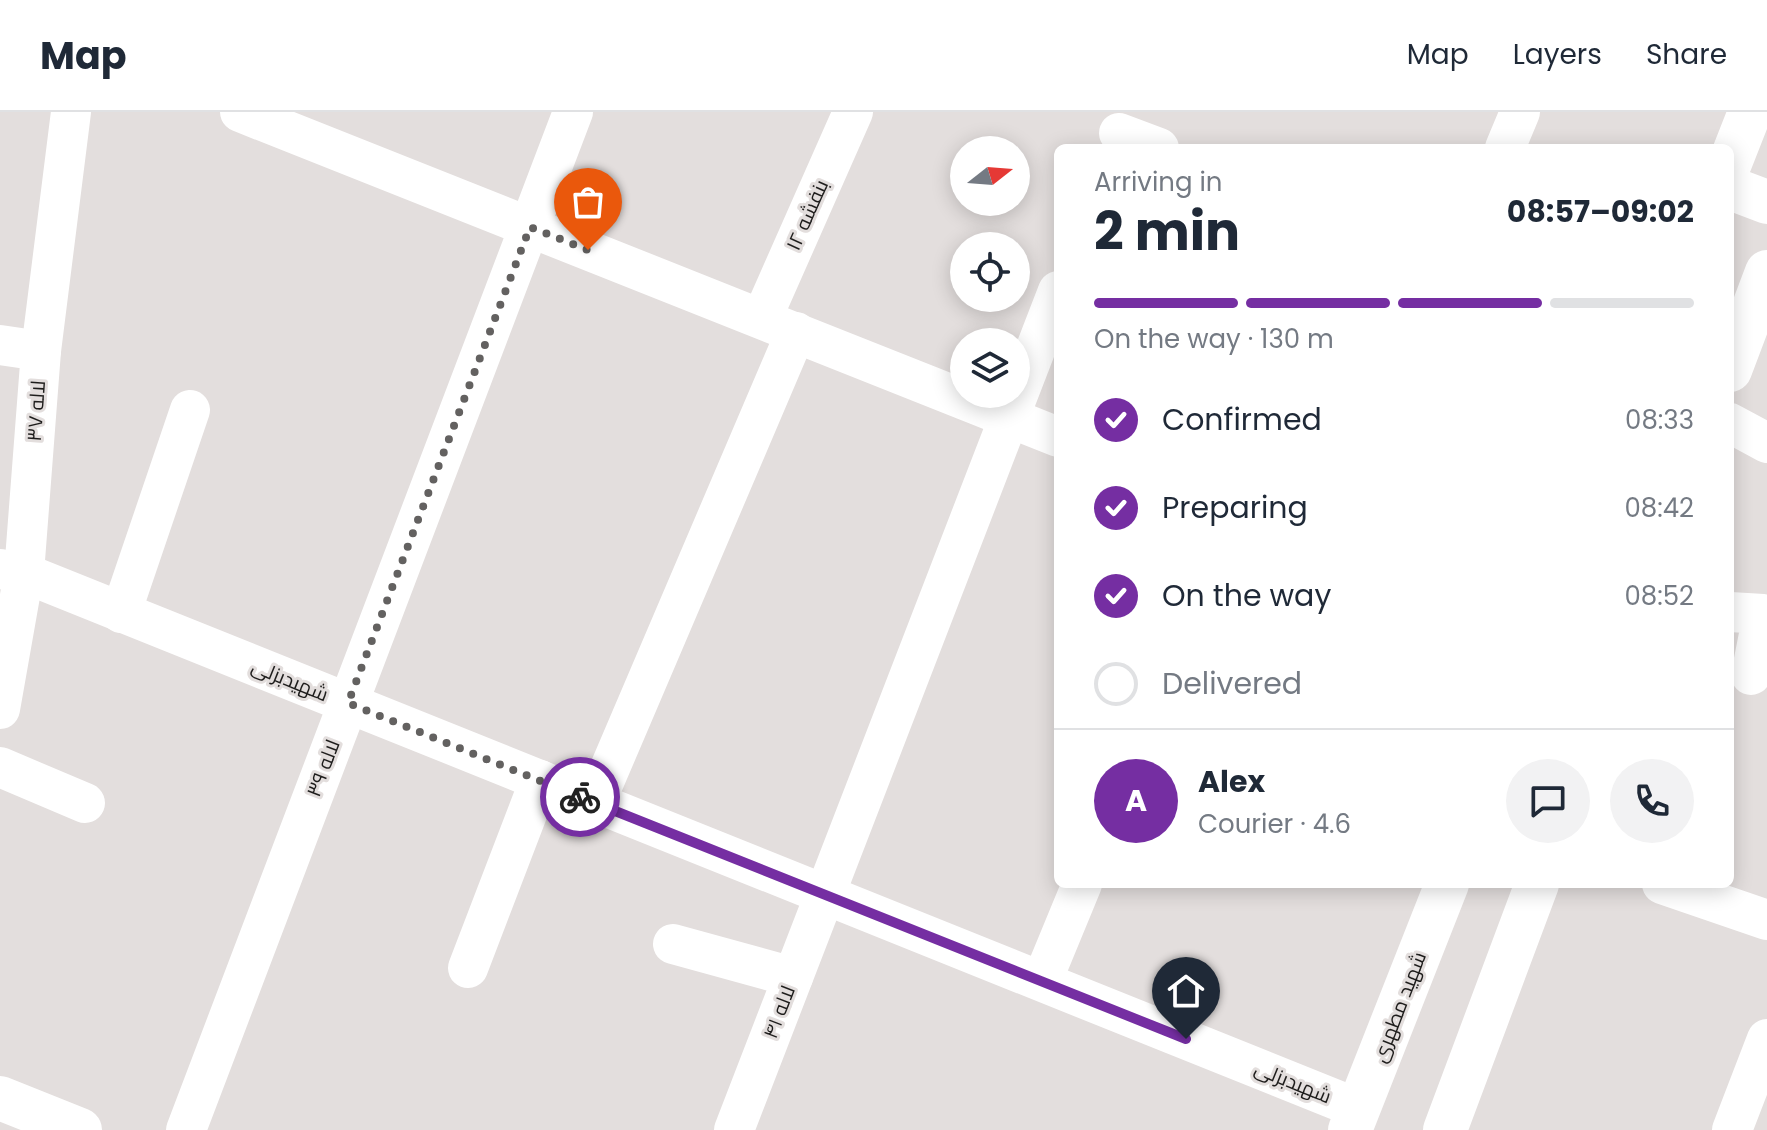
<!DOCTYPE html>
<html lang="en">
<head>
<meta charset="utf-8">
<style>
  :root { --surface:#fff; --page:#f2f2f3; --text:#1f2937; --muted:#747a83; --line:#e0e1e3; --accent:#752ea2 }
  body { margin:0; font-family:Poppins,Cairo,sans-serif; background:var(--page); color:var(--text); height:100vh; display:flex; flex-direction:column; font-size:30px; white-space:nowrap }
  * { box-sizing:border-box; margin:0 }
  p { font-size:26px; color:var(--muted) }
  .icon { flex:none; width:44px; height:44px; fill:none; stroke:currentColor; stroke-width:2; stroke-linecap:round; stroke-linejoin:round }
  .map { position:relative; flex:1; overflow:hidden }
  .side { position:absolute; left:1054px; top:32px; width:680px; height:744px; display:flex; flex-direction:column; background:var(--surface); border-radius:12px; box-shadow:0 4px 20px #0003 }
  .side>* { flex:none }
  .needle { width:52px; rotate:73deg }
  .controls { position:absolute; left:950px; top:24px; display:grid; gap:16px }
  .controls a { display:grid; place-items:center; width:80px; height:80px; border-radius:50%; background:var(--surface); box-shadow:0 4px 20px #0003; font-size:40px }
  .pin { position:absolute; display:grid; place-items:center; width:68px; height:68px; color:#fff; margin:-82px -34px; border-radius:50% 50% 50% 0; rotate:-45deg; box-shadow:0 0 8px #0007 }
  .pin .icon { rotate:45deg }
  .courier { position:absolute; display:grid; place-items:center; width:80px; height:80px; margin:-40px; border:6px solid #752ea2; border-radius:50%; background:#fff; color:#222; box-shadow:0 2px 10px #0007 }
  .headline em { font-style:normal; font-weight:700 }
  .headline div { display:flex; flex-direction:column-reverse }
  .headline { display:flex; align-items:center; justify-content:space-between; height:136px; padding:0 40px }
  h1 { font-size:52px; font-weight:700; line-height:60px }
  .bar { display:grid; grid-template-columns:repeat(4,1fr); gap:12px 8px; align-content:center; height:96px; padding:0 40px }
  .bar i { height:10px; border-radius:6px; background:var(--line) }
  .bar .on { background:var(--accent) }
  .bar p { grid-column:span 4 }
  .line { display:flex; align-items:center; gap:20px; padding:0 40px; border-top:2px solid var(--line) }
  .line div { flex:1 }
  .round { display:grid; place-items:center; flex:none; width:84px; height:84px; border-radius:42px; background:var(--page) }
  ol { padding:0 40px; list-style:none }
  li { display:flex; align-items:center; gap:24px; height:88px }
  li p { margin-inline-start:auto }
  li .icon { padding:8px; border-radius:50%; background:var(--accent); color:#fff; stroke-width:4 }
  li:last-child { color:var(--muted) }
  li i { width:44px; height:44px; border:4px solid var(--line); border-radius:50% }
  header { display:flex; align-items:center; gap:48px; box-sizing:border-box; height:112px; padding:0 40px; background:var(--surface); border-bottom:2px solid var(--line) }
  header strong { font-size:38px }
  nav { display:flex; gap:44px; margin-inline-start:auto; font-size:28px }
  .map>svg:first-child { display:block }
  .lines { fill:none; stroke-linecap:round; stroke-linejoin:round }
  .minor { stroke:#fff; stroke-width:40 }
  .major { stroke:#fff; stroke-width:44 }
  .done { stroke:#636160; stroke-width:8; stroke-dasharray:0 14.4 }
  .route { stroke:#752ea2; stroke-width:10 }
  .labels { text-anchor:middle; stroke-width:6; stroke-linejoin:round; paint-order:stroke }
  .street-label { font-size:20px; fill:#1e1d1c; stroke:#e3dedd }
</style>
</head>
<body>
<header>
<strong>Map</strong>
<nav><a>Map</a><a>Layers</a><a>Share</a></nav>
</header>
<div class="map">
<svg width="1767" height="1018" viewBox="0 0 1767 1018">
  <rect width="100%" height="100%" fill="#e3dedd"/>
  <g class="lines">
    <!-- minor -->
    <g class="minor">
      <polyline points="240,0 1058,325"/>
      <polyline points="1119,21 1159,36"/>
      <polyline points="1505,36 1520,0"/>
      <polyline points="762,206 853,0"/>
      <polyline points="0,233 41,239"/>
      <polyline points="1730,311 1767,331"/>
      <polyline points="0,457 24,461 1359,997"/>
      <polyline points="1730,500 1763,502 1751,563"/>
      <polyline points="121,501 190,298"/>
      <polyline points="0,597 24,461 41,239 71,0"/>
      <polyline points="0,655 85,691"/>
      <polyline points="595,691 796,220"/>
      <polyline points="1662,772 1767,808"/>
      <polyline points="673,832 793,865"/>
      <polyline points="468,856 540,668"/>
      <polyline points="1042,869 1082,772"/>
      <polyline points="186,1018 573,0"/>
      <polyline points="734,1018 1058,179"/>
      <polyline points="1732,1018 1767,927"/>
    </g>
    <!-- major -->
    <g class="major">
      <polyline points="1730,51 1750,0"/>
      <polyline points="1730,76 1767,90"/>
      <polyline points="1730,258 1767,160"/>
      <polyline points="0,986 80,1018"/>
      <polyline points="1350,1018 1447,772"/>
      <polyline points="1445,1018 1537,772"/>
    </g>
  </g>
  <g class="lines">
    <!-- done -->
    <polyline class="done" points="580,685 348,591 530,115 588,138"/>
    <!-- route -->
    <polyline class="route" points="580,685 1186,927"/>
  </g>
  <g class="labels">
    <!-- street labels -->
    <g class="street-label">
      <text transform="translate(807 103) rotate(-66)" y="7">بنفشه ۱۲</text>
      <text transform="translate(36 299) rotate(-86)" y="7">لاله ۳۷</text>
      <text transform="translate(290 568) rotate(22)" y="7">شهیدبزلی</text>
      <text transform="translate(323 656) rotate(-69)" y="7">لاله ۳۹</text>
      <text transform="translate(1399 895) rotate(-69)" y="7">شهید مطهری</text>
      <text transform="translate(779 900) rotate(-69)" y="7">لاله ۴۱</text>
      <text transform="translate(1293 970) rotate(22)" y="7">شهیدبزلی</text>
    </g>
  </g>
</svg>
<div class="controls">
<a><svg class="needle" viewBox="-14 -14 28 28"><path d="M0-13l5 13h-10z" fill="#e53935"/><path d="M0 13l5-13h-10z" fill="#747a83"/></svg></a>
<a><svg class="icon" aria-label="locate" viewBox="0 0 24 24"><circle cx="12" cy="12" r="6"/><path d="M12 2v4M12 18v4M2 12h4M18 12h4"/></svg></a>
<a><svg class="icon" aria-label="layers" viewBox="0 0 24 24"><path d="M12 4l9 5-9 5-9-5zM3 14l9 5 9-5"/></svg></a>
</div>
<div class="pin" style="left:588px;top:138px;background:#ea580c"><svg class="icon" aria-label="bag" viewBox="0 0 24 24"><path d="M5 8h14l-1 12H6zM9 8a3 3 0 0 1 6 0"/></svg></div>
<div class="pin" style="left:1186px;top:927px;background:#1f2937"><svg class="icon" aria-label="home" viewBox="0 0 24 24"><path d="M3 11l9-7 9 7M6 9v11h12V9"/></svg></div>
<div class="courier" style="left:580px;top:685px"><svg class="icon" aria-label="bike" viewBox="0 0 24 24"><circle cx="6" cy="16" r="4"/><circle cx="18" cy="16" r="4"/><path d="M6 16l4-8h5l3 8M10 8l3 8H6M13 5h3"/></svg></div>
<section class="side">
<div class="headline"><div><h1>2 min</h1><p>Arriving in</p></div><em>08:57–09:02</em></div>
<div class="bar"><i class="on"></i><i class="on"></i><i class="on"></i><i></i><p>On the way · 130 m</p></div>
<ol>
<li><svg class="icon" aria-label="check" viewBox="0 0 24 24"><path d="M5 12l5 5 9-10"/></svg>Confirmed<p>08:33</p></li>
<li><svg class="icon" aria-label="check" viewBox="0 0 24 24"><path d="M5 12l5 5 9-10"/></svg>Preparing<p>08:42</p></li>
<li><svg class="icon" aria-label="check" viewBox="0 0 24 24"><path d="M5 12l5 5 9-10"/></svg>On the way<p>08:52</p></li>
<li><i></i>Delivered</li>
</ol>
<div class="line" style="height:144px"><b class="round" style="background:var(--accent);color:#fff">A</b><div><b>Alex</b><p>Courier · 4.6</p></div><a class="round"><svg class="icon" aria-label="chat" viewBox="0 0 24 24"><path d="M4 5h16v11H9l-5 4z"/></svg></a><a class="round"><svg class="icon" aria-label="phone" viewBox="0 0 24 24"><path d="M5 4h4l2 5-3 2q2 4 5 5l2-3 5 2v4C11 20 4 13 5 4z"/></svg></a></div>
</section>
</div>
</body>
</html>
